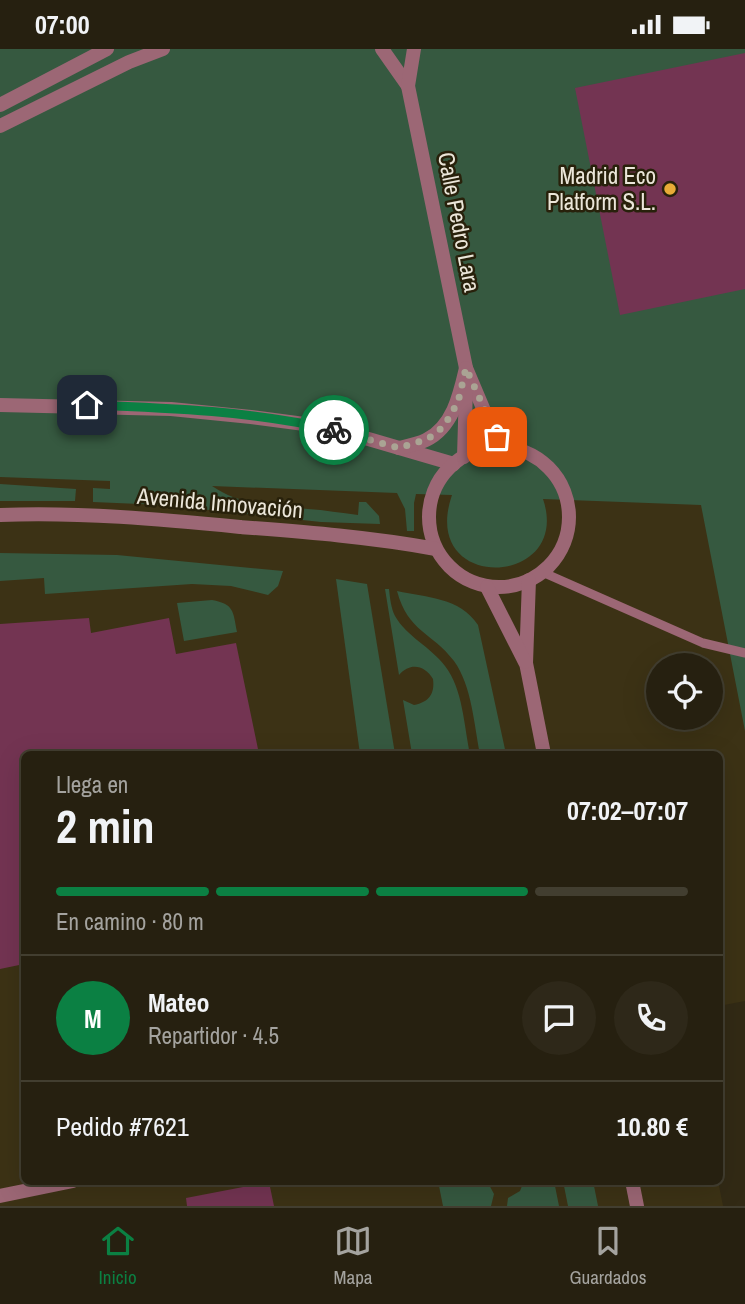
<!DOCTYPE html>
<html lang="es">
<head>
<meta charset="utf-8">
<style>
  :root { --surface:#262010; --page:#2e2819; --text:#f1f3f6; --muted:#a4a39f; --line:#423e30; --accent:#0b8043 }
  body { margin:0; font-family:"Archivo Narrow",sans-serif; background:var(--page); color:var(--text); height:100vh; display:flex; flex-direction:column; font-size:26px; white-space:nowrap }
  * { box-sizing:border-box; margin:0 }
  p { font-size:23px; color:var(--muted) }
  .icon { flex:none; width:38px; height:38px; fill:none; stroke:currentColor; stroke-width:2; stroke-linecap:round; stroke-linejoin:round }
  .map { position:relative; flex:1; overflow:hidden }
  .details { position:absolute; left:21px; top:702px; width:702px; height:434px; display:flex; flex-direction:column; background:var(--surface); border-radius:10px; box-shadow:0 7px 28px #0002,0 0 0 2px var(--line) }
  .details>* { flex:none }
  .buttons { position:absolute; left:646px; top:604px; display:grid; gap:14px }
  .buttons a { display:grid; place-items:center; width:77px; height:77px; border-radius:50%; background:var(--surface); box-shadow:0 7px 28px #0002,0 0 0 2px var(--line); font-size:35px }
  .pin { position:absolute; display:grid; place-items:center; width:60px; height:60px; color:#fff; margin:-30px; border-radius:14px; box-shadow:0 4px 10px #0006 }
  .courier { position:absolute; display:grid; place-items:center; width:70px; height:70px; margin:-35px; border:5px solid #0b8043; border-radius:50%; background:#fff; color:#222; box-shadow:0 2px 9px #0007 }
  .summary em { font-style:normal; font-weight:700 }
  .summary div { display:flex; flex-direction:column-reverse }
  .summary { display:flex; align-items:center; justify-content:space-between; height:119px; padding:0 35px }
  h1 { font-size:46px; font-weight:700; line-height:52px }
  .bar { display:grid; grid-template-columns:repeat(4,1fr); gap:10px 7px; align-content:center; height:84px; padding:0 35px }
  .bar i { height:9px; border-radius:5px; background:var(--line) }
  .bar .active { background:var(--accent) }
  .bar p { grid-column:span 4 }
  .line { display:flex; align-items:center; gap:18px; padding:0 35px; border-top:2px solid var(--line) }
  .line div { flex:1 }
  .round { display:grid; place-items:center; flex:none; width:74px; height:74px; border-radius:37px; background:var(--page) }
  .status { display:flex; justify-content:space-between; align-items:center; height:49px; padding:0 35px; background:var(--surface); direction:ltr }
  .status svg { height:19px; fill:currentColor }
  .dock { display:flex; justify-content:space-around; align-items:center; height:98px; border-top:2px solid var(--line); background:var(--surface); font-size:19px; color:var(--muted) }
  .dock a { display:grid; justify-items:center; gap:4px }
  .dock .active { color:var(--accent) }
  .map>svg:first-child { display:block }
  .built { fill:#3c3215; fill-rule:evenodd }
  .green { fill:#365940 }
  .building { fill:#733452 }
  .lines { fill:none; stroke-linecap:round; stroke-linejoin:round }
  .lane { stroke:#9c6775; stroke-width:9 }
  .street { stroke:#9c6775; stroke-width:14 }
  .done { stroke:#aaa494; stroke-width:7; stroke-dasharray:0 12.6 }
  .route { stroke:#0b8043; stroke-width:9 }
  .poi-dot { fill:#e8ab37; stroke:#28210b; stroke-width:2.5 }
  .labels { text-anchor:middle; stroke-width:5; stroke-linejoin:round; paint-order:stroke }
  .poi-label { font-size:23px; fill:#ebe6d9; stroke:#28210b; text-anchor:end }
  .street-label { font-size:23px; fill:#ebe6d9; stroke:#28210b }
</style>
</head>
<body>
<div class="status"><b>07:00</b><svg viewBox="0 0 49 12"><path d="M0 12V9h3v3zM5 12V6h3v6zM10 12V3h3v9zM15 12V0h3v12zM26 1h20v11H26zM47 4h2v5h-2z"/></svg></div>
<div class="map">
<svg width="745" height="1157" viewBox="0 0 745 1157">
  <rect width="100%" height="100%" fill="#322a15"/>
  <!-- built -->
  <path class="built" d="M 0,0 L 745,0 L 745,952 L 719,957 L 719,705 L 24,705 L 24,1132 L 718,1132 L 723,1157 L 0,1157 ZM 658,616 L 710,616 L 710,668 L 658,668 Z"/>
  <!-- green -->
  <g class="green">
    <path d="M 0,0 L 745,0 L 745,682 L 701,456 L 543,450 C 573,539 418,545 452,446 L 416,445 L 414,454 L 414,482 L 407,482 L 405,460 L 397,444 L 212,437 C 241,457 275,457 308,460 C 325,461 341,464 358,466 L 359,453 L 366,453 L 379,467 L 380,475 L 321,473 L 163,456 L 93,453 L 93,439 L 110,440 L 110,432 L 0,428 Z"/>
    <polygon points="0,435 76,440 75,452 0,452"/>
    <polygon points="0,504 117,506 283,522 278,537 268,546 231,537 192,535 45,545 44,529 0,532"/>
    <polygon points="336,530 367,535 395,705 360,705"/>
    <path d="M 385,540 L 389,540 C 390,549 391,559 395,567 C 407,588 431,598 445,617 C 463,640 464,677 470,705 L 412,705 L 403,651 L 414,656 C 429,653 435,645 433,630 C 425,616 410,613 399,626 Z"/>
    <path d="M 397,542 C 428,549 459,548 478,576 L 506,705 L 480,705 C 474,676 472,637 454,612 C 432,583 408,583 397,542 Z"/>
    <path d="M 212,551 C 234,555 233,562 237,583 L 184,592 L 177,554 Z"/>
    <polygon points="438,1132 487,1132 494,1145 491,1157 443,1157"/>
    <polygon points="524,1132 554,1132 559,1157 507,1157 508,1149 520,1142"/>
    <polygon points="563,1132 593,1132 598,1157 568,1157"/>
  </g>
  <!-- building -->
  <g class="building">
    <polygon points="745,4 745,240 620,266 575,39"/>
    <polygon points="89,569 91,584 169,569 176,605 236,594 259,705 24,705 24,915 0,920 0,575"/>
    <polygon points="269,1133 274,1157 187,1157 186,1149"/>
  </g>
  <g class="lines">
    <!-- lane -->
    <polyline class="lane" points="542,523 703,594 745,604"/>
    <!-- street -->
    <g class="street">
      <polyline points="382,0 408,37"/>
      <polyline points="414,0 408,37 466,319 491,378 497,388 513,399"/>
      <polyline points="0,56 107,0"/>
      <polyline points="0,77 129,13 163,0"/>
      <polyline points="0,356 171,360 251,368 312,376 341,382 454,415"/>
      <circle cx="499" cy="468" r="70"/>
      <path d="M 399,399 C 408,397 418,395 426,391 C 453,378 460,345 466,319"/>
      <polyline points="464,408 466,338"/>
      <path d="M 0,466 C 80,463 160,470 240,478 C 305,483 371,488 436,500"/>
      <polyline points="529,531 526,614 544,705"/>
      <polyline points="487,538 525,613"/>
      <polyline points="632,1132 637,1157"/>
      <polyline points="0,1147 73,1132"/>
    </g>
  </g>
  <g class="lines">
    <!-- done -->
    <polyline class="done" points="334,381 399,399 428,390 444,377 458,353 466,319 497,388"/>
    <!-- route -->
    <path class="route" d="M 87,356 C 169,359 254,362 334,381"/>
  </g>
  <!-- markers -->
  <circle class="poi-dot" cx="670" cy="140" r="7"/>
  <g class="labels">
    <!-- poi labels -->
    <g class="poi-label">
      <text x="656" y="135">Madrid Eco<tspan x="656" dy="26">Platform S.L.</tspan></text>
    </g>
    <!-- street labels -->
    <g class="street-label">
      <text transform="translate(459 173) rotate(79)" y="8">Calle Pedro Lara</text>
      <text transform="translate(220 454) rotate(5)" y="8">Avenida Innovación</text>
    </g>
  </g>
</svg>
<div class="buttons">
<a><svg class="icon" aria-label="locate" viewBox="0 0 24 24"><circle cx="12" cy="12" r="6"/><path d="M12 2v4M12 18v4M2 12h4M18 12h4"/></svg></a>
</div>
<div class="pin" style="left:497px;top:388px;background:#ea580c"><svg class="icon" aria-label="bag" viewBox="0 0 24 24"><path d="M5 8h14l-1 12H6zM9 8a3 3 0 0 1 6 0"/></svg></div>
<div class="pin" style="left:87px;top:356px;background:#1f2937"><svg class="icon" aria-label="home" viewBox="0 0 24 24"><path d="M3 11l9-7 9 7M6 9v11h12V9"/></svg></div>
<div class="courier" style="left:334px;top:381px"><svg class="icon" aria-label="bike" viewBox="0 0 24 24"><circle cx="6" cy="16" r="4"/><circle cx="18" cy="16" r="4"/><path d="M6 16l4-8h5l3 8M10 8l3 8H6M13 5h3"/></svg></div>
<section class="details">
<div class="summary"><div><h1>2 min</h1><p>Llega en</p></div><em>07:02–07:07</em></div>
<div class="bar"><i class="active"></i><i class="active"></i><i class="active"></i><i></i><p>En camino · 80 m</p></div>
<div class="line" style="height:126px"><b class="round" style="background:var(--accent);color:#fff">M</b><div><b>Mateo</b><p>Repartidor · 4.5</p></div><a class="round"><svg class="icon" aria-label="chat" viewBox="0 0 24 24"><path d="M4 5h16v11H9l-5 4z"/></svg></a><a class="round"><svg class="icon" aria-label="phone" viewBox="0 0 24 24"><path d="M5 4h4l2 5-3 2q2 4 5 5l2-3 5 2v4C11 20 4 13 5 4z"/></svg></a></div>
<div class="line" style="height:91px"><div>Pedido #7621</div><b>10.80 €</b></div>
</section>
</div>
<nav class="dock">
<a class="active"><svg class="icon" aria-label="home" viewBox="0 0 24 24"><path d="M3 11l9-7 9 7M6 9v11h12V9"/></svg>Inicio</a>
<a><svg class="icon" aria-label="map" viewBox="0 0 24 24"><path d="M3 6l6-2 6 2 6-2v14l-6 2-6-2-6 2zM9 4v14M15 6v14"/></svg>Mapa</a>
<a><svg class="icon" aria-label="saved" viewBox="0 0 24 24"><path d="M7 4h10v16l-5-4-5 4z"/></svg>Guardados</a>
</nav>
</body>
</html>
